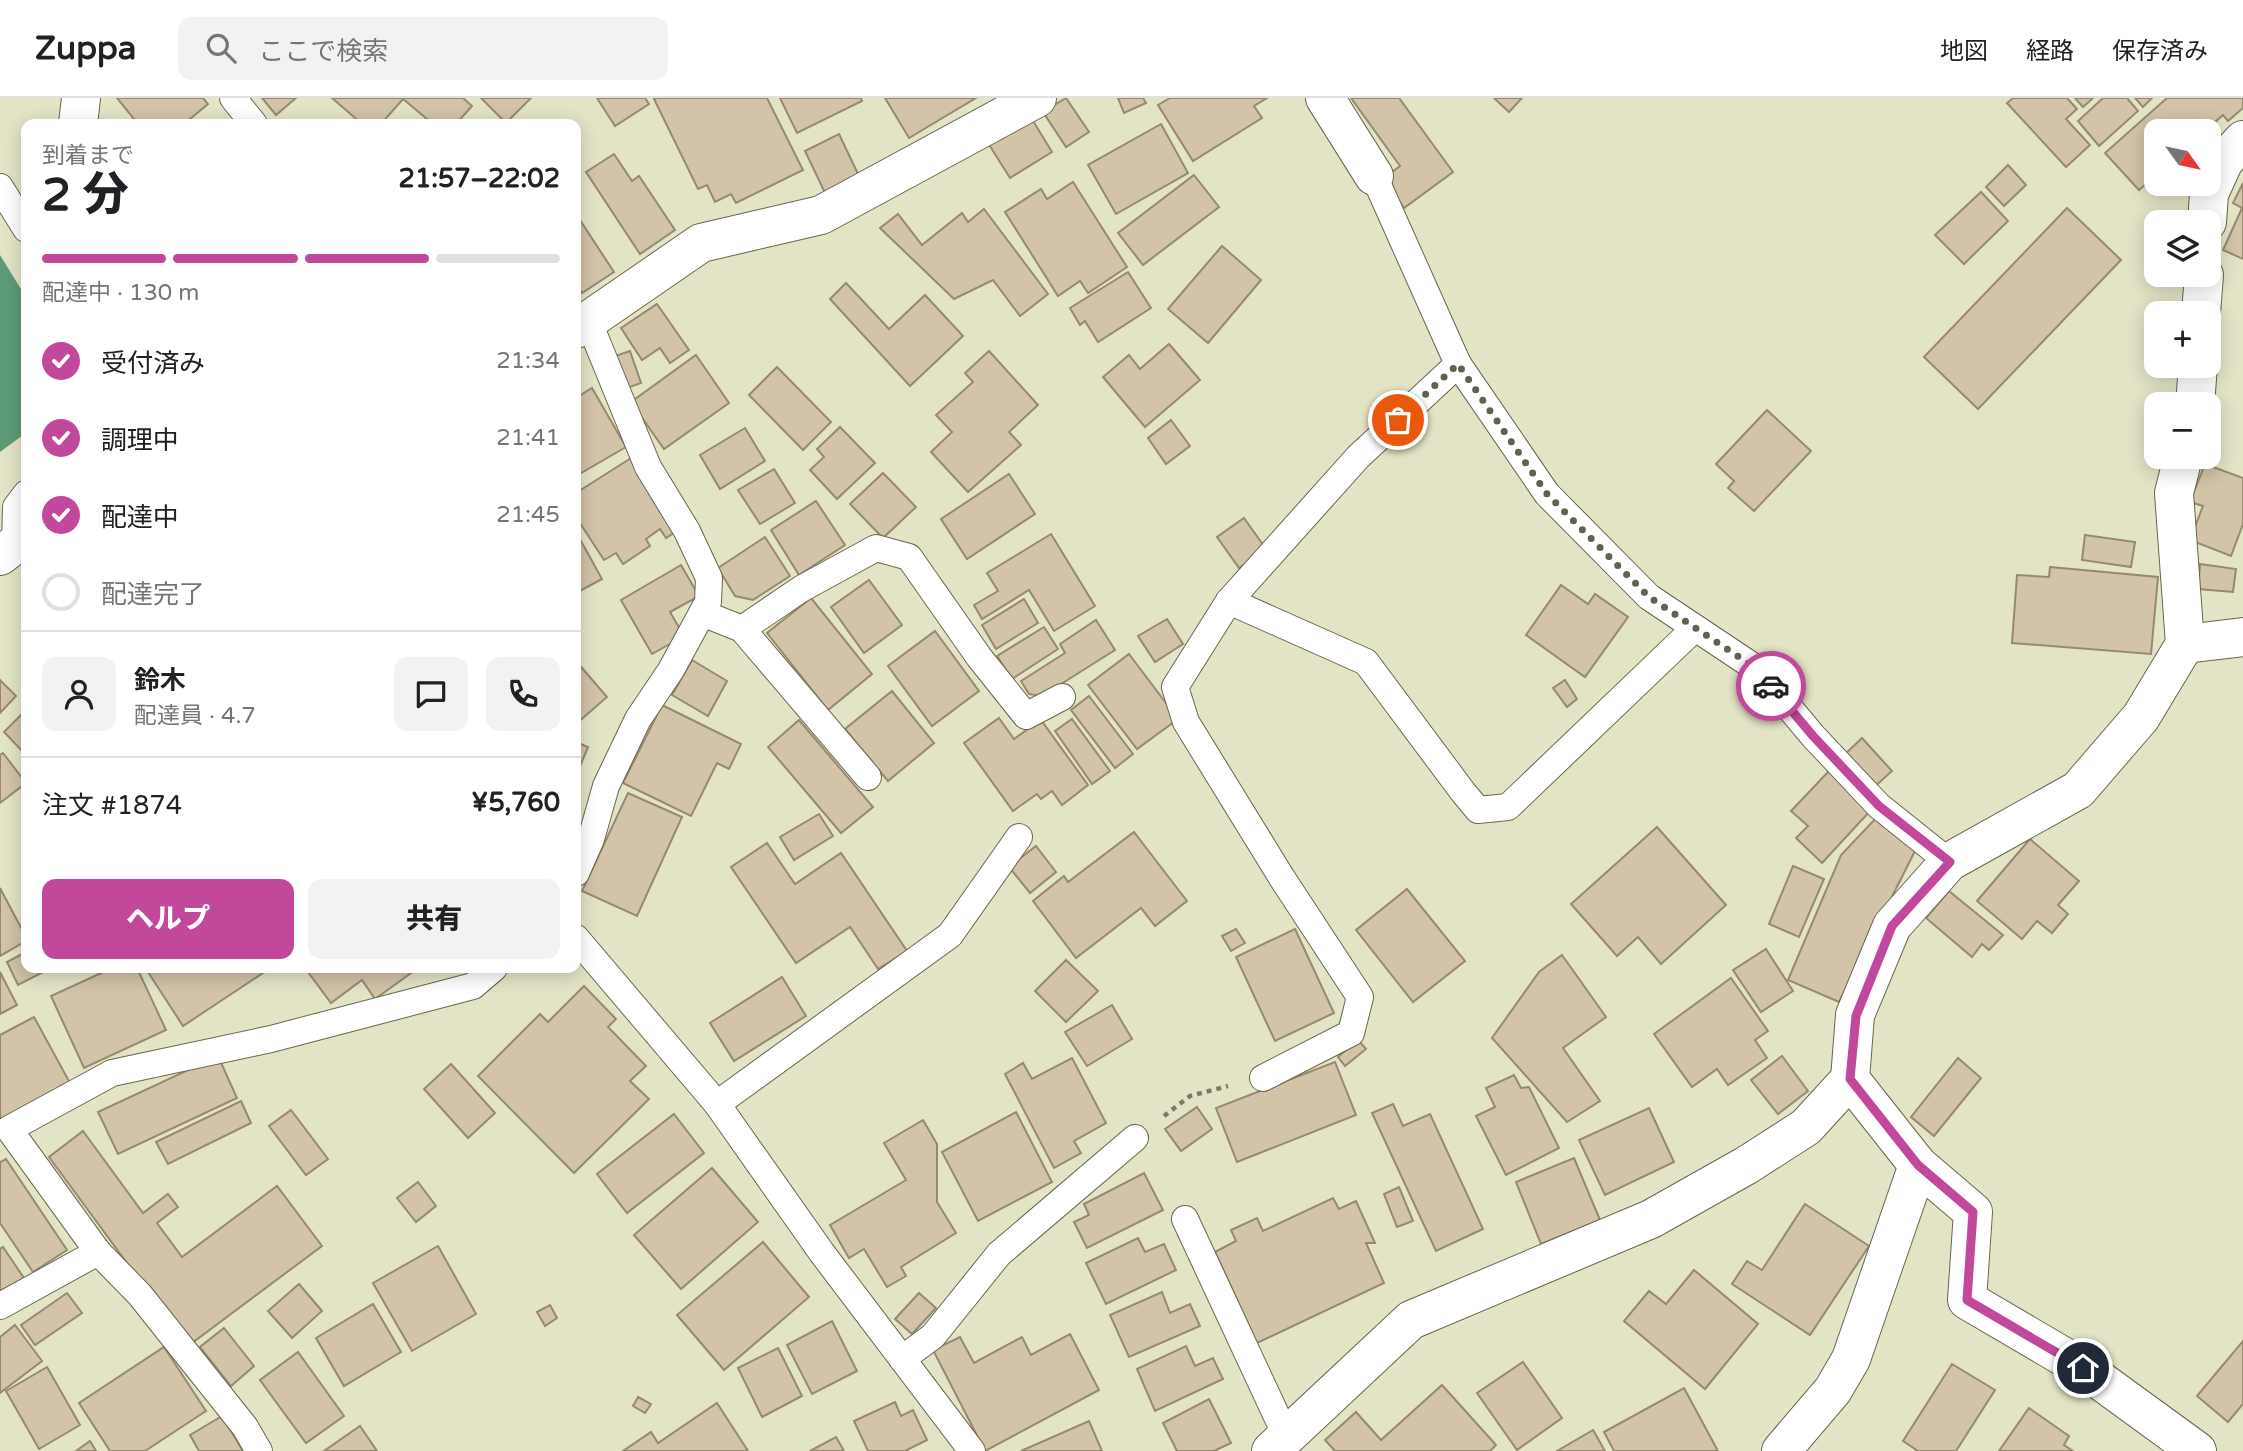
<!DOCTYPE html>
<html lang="ja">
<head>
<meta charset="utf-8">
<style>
  :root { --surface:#fff; --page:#f2f2f2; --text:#202124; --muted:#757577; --line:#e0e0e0; --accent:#c1489b }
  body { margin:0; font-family:"Varela Round","Noto Sans JP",sans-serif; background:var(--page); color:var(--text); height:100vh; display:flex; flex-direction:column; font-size:26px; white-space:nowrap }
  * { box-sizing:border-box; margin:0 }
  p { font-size:23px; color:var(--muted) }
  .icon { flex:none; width:38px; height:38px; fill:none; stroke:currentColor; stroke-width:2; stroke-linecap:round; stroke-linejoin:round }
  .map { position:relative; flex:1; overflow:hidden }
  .panel { position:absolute; left:21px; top:21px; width:560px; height:854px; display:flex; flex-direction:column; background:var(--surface); border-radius:14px; box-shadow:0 4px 18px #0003 }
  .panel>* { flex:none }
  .needle { width:46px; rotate:123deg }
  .buttons { position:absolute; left:2144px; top:21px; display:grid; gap:14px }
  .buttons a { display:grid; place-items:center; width:77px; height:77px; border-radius:14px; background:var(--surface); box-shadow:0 4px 18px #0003; font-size:35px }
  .pin { position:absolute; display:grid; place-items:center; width:60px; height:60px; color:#fff; margin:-30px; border:4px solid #fff; border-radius:50%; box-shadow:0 2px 7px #0007 }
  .courier { position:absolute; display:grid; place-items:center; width:70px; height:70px; margin:-35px; border:5px solid #c1489b; border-radius:50%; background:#fff; color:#222; box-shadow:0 2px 9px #0007 }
  .overview em { font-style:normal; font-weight:800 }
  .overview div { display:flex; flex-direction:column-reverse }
  .overview { display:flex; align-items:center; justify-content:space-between; height:119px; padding:0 21px }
  h1 { font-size:46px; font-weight:800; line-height:52px }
  .bar { display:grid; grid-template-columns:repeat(4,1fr); gap:10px 7px; align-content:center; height:84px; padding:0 21px }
  .bar i { height:9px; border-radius:5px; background:var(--line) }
  .bar .active { background:var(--accent) }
  .bar p { grid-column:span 4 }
  .line { display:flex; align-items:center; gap:18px; padding:0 21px; border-top:2px solid var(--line) }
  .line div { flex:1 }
  .round { display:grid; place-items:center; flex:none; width:74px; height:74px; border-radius:14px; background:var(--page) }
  ol { padding:0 21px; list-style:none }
  li { display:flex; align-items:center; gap:21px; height:77px }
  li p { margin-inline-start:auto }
  li .icon { padding:7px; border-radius:50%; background:var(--accent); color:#fff; stroke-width:4 }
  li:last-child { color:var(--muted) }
  li i { width:38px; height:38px; border:4px solid var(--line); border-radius:50% }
  .action { display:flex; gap:14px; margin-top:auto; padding:14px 21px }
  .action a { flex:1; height:80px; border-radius:14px; background:var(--accent); color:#fff; font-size:28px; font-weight:800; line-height:80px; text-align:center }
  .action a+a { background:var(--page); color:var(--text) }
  header { display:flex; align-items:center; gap:42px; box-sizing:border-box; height:98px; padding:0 35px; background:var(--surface); border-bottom:2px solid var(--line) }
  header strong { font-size:33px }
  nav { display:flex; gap:38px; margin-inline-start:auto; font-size:24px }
  .search { width:490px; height:63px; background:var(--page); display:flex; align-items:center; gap:18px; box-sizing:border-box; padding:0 24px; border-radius:14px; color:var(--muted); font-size:26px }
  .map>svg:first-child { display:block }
  .water { fill:#5c9b78 }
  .building { fill:#d2c3a9; stroke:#978970; stroke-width:2 }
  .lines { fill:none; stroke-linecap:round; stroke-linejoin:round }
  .service-casing { stroke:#67674d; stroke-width:28 }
  .minor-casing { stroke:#67674d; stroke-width:40 }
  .path { stroke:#7a7a66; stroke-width:4.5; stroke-dasharray:5 5; stroke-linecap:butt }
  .service { stroke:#fff; stroke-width:26 }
  .minor { stroke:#fff; stroke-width:38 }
  .done { stroke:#616150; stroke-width:7; stroke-dasharray:0 12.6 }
  .route { stroke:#c1489b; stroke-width:9 }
</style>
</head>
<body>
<header>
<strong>Zuppa</strong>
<div class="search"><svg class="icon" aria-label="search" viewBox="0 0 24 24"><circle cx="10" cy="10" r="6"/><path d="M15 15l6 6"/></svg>ここで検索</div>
<nav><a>地図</a><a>経路</a><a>保存済み</a></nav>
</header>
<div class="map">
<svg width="2243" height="1353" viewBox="0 0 2243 1353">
  <rect width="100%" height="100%" fill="#e3e4c6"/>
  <!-- water -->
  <polygon class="water" points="0,157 24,196 26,204 26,329 23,337 0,354"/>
  <!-- building -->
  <g class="building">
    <polygon points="117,0 203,0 208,6 184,26 138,26"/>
    <polygon points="262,0 296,0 276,17"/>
    <polygon points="332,0 463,0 472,8 456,26 433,26 403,1 381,26 362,26"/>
    <polygon points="481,0 531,0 506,25"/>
    <polygon points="597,0 645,0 649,6 615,28"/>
    <polygon points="656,0 767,0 803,72 736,105 731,96 715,104 707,87 698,91 654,1"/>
    <polygon points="780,0 861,0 862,3 797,35"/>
    <polygon points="885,0 976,0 909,40"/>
    <polygon points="1066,0 1089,34 1066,49 1043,14"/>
    <polygon points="1118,0 1143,0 1146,5 1124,15"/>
    <polygon points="1170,0 1267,0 1254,8 1262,20 1193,63 1158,7"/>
    <polygon points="1351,0 1399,0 1453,74 1404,110 1383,81 1400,68"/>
    <polygon points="1494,0 1522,0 1509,14"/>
    <polygon points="2013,0 2067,0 2077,11 2066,21 2090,47 2066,69 2007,5"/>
    <polygon points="2075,0 2093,0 2083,9"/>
    <polygon points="2103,0 2127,0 2138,13 2099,48 2078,23"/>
    <polygon points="2135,0 2152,0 2143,9"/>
    <polygon points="2167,0 2243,0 2243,10 2228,23 2223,17 2205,33 2156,33 2156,77 2139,92 2105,55"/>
    <polygon points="1030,18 1052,54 1010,80 988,45"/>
    <polygon points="1161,26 1188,75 1116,116 1088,67"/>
    <polygon points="839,36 859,78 825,95 805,53"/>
    <polygon points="614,56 632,83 639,78 675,132 640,156 586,74"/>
    <polygon points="2008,67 2026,87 2004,108 1986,89"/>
    <polygon points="1194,77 1219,109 1143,167 1118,135"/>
    <polygon points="1073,84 1127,169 1088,195 1080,183 1058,198 1005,114 1041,91 1047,101"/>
    <polygon points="2243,85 2243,161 2223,152 2242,110 2233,105"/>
    <polygon points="1981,94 2008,123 1964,166 1935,137"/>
    <polygon points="2067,110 2121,162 1978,311 1924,259"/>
    <polygon points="984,111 1048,196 1020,218 993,182 954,201 880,130 898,116 922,147 962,115 968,124"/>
    <polygon points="576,116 614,174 582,195 576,186"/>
    <polygon points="1222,148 1261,182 1208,245 1168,211"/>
    <polygon points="1128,174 1151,210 1098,244 1085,223 1080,227 1070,210"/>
    <polygon points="846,185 889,231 925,197 963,238 910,288 830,201"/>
    <polygon points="657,206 689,252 670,265 660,250 642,262 621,230"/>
    <polygon points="1169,246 1200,282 1145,329 1103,279 1129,257 1140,271"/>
    <polygon points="630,253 641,285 627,290 615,258"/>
    <polygon points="989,253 1038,307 1009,334 1021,347 968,394 931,354 952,334 936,317 973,284 965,275"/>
    <polygon points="696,257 729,305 664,351 631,304"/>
    <polygon points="777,269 831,324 803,352 749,297"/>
    <polygon points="592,290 626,349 576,378 576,300"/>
    <polygon points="1767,312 1811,353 1754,413 1728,390 1734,383 1716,366"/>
    <polygon points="1171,322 1190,348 1166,366 1148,340"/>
    <polygon points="840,329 875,365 837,401 810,372 824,359 817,351"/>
    <polygon points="745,330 765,363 720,391 700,357"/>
    <polygon points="631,360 678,432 666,440 660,431 646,441 650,448 623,466 616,455 604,462 576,419 576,395"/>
    <polygon points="2205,366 2243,380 2243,426 2231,458 2190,442 2203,408 2190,404"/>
    <polygon points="774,371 795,405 760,426 738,392"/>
    <polygon points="883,375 916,409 883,440 850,406"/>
    <polygon points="1009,376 1035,416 967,461 941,421"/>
    <polygon points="816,403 845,447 799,477 771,432"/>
    <polygon points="1244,420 1266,451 1239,470 1217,439"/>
    <polygon points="576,434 602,481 576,495"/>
    <polygon points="1051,436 1095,508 1054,533 1029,492 982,521 974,507 998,493 987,475"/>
    <polygon points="2085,437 2135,444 2131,469 2082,462"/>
    <polygon points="765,439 790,478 753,502 735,498 718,470"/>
    <polygon points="2200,466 2236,471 2233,494 2198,491"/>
    <polygon points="681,467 699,498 670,514 684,538 652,556 621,502"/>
    <polygon points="2050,469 2158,479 2151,556 2012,545 2017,477 2049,479"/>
    <polygon points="869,482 902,527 864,555 831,509"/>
    <polygon points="1561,487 1588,506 1595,496 1628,519 1585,579 1526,537"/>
    <polygon points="811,500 872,576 828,612 767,535"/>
    <polygon points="1024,501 1038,525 996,551 982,527"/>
    <polygon points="1167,521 1183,546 1155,564 1138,538"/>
    <polygon points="1096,522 1115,552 1042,598 1029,596 1021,583 1065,555 1060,546"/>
    <polygon points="1044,529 1058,551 1012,581 997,558"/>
    <polygon points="935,533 979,593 932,628 888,568"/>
    <polygon points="1129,556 1178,621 1137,651 1088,587"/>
    <polygon points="692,562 727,583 708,618 672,597"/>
    <polygon points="576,563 607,599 576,626"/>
    <polygon points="0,582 16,598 0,615"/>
    <polygon points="1565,582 1577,601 1567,609 1553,590"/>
    <polygon points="892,593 934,645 888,683 845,631"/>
    <polygon points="1089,598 1133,656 1115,670 1071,612"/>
    <polygon points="662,607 741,646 729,671 717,665 691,718 623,685"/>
    <polygon points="26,612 26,657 4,634"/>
    <polygon points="999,620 1014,641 1041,622 1088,687 1062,707 1052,693 1041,701 1037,696 1013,713 964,645"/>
    <polygon points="1072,621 1110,673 1092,686 1055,633"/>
    <polygon points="799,622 873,709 841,735 768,649"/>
    <polygon points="1862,640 1892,673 1872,691 1842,659"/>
    <polygon points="576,644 588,649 576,678"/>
    <polygon points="3,655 26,685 0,705 0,657"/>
    <polygon points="1829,673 1871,712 1822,765 1796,740 1808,728 1791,713"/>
    <polygon points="628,695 682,719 637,818 582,793"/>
    <polygon points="819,716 833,738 794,762 780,739"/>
    <polygon points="1877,719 1917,749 1839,904 1788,882 1841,757"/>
    <polygon points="1657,729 1726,807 1661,866 1638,839 1617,858 1571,806"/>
    <polygon points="1134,734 1187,803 1155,828 1141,810 1076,860 1033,803 1064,778 1068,784"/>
    <polygon points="2030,741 2079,783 2058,807 2068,816 2052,835 2037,823 2022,841 1977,803"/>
    <polygon points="767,745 795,786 841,755 907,853 878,871 850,829 796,865 731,769"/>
    <polygon points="1036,748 1056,774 1030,795 1009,769"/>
    <polygon points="1793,768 1824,781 1799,839 1769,826"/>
    <polygon points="0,790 26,839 26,843 0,858"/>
    <polygon points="1407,791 1465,863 1413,904 1356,832"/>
    <polygon points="1949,793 2003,837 1989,852 1982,846 1972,859 1926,820"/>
    <polygon points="1236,831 1245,845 1231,853 1222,838"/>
    <polygon points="1295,831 1334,915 1275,943 1236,859"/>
    <polygon points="1766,851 1793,893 1761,914 1733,872"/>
    <polygon points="26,854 26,870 51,870 18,887 7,864"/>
    <polygon points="1562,857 1606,919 1563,950 1600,1003 1567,1024 1492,940 1539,874"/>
    <polygon points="1066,862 1098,893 1066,924 1035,893"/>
    <polygon points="112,870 137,870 166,932 84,970 51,898"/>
    <polygon points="147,870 264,870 266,873 183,928 146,871"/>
    <polygon points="305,870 418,870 375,901 362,882 331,905"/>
    <polygon points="0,874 17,907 0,916"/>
    <polygon points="782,879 806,918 734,963 710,925"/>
    <polygon points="1731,880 1768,933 1755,942 1767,960 1728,987 1717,971 1692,989 1654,936"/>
    <polygon points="584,888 616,921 608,929 646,968 630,983 649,1001 574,1075 478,978 540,916 548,924"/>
    <polygon points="1112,907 1132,941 1087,968 1065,934"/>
    <polygon points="34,919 70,985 0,1024 0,937"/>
    <polygon points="1358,942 1366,951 1345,968 1338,959"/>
    <polygon points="218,958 237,1000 118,1056 98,1014"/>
    <polygon points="1782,958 1808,993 1778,1016 1751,982"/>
    <polygon points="1072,960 1106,1025 1074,1043 1081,1055 1054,1070 1005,976 1023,965 1032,981"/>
    <polygon points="1958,960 1981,980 1934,1038 1911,1019"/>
    <polygon points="1335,964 1356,1017 1237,1064 1216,1010"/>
    <polygon points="451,966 495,1015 468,1040 424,991"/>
    <polygon points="1514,977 1521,990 1529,989 1559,1050 1506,1077 1476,1018 1495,1009 1486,990"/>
    <polygon points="241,1003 251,1025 168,1066 156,1044"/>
    <polygon points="1393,1006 1403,1028 1430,1016 1483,1131 1436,1153 1372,1015"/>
    <polygon points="1197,1009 1212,1031 1181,1053 1165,1031"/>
    <polygon points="1649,1010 1674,1064 1605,1097 1579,1042"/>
    <polygon points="291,1012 328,1061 306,1077 269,1028"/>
    <polygon points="1016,1014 1052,1084 978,1123 942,1054"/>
    <polygon points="674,1016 704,1055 627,1115 597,1076"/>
    <polygon points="923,1022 937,1046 937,1104 956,1135 901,1169 906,1178 887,1189 864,1151 849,1160 830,1127 906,1082 884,1045"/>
    <polygon points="83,1033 143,1115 168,1096 178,1109 157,1125 182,1159 277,1088 322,1148 188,1248 49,1059"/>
    <polygon points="1574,1060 1600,1122 1541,1146 1516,1084"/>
    <polygon points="6,1061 67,1152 33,1174 0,1125 0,1064"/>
    <polygon points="712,1070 758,1124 681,1191 634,1137"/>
    <polygon points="1144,1075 1163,1112 1087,1150 1074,1124 1089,1117 1084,1106"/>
    <polygon points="418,1084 436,1108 416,1124 397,1100"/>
    <polygon points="1399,1089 1413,1123 1397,1129 1384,1096"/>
    <polygon points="1333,1100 1339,1111 1356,1103 1375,1145 1366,1145 1384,1185 1257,1245 1215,1154 1236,1143 1231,1132 1257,1120 1263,1133"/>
    <polygon points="1805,1106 1869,1148 1810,1237 1732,1186 1747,1163 1762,1172"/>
    <polygon points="1138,1140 1145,1154 1164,1146 1176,1172 1106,1206 1086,1165"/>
    <polygon points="763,1144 809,1199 724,1272 677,1217"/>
    <polygon points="438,1148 476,1216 412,1253 373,1185"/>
    <polygon points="3,1149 26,1183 0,1200 0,1151"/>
    <polygon points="1694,1172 1758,1226 1705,1291 1624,1223 1649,1193 1666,1206"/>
    <polygon points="299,1186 322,1213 292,1240 268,1213"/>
    <polygon points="1162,1194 1170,1215 1190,1206 1200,1228 1129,1259 1110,1217"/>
    <polygon points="67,1195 82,1215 35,1247 21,1227"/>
    <polygon points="919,1195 936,1210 912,1236 895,1221"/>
    <polygon points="373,1206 401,1254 344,1288 316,1240"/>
    <polygon points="550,1207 557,1220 545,1228 537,1214"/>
    <polygon points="832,1223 857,1273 812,1296 787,1247"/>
    <polygon points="15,1227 42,1263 0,1295 0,1239"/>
    <polygon points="224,1230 254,1268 231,1288 200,1249"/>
    <polygon points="1070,1236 1099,1292 985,1353 933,1252 960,1239 974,1265 1022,1239 1031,1257"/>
    <polygon points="2243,1243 2243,1306 2228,1324 2197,1298"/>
    <polygon points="1186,1248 1195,1268 1213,1260 1223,1281 1155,1313 1137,1271"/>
    <polygon points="164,1249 206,1313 145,1353 110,1353 79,1305"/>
    <polygon points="778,1250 802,1298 762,1319 738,1270"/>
    <polygon points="298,1254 344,1318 306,1345 260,1282"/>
    <polygon points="1523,1264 1562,1320 1517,1352 1477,1295"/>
    <polygon points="1952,1266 1995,1292 1956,1353 1918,1353 1903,1343"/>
    <polygon points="47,1269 80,1327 39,1351 6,1293"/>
    <polygon points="1442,1287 1496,1347 1490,1353 1335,1353 1325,1342 1356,1314 1381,1342"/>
    <polygon points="1684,1290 1718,1353 1614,1353 1604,1334"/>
    <polygon points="638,1299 651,1306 645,1315 633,1308"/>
    <polygon points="1209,1301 1231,1345 1214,1353 1177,1353 1163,1325"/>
    <polygon points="895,1304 901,1318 913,1312 927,1342 905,1353 868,1353 854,1323"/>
    <polygon points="717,1305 748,1353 623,1353 651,1334 658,1345"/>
    <polygon points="2029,1310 2069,1338 2064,1347 2073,1353 1999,1353"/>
    <polygon points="222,1318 243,1353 199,1353 190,1337"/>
    <polygon points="1089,1323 1102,1353 1021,1353"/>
    <polygon points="360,1328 377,1353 324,1353"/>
    <polygon points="1593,1332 1605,1353 1557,1353"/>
    <polygon points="836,1339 844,1353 810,1353"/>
    <polygon points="90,1343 96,1353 76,1353"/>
  </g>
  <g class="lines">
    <defs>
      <g id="service">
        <polyline points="233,0 254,26"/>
        <polyline points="0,89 26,131"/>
        <polyline points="1458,266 1547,396 1649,499 1757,571 1813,638 1879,708 1949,764"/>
        <polyline points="15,446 16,409 26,396"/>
        <polyline points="1229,503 1366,564 1463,694 1478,712 1508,709 1695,530"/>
        <polyline points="702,515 742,531 801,491 876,450 909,459 979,559 1026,618 1062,599"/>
        <polyline points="742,531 868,679"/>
        <polyline points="576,775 591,741 606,688 638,621 671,572 708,504 709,480 687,433 648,369 588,222"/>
        <polyline points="576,840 717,1006 822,1155 972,1353"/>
        <polyline points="1263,980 1351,935 1360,899 1282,780 1186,624 1175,589 1229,503 1358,359 1458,266 1374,78"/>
        <polyline points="717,1006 950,837 1019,739"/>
        <polyline points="1185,1121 1286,1338"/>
        <polyline points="0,1208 98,1154"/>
        <polyline points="902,1261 933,1238 999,1156 1135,1040"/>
        <polyline points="259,1353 245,1329 140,1197 98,1154 9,1031 112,975 271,941 473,888 494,870"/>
      </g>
      <g id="minor">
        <polyline points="1325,0 1374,78"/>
        <polyline points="78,26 81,0"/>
        <polyline points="2207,124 2209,96 2224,63 2243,42"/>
        <polyline points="2201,215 2204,177"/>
        <polyline points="576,231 701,145 821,117 1037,0"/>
        <polyline points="2195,306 2198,268"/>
        <polyline points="0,458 26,438"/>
        <polyline points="2185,546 2243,539"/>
        <polyline points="1850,981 1918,1067 1973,1114 1967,1202 2083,1270 2197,1353"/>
        <polyline points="1271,1353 1411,1222 1651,1121 1747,1067 1806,1029 1850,981 1855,917 1892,828 1949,764 2078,692 2141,619 2185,546 2174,395 2183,359"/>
        <polyline points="1781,1353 1833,1292 1851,1261 1918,1067"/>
      </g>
    </defs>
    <!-- service casing -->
    <use href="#service" class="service-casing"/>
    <!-- minor casing -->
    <use href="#minor" class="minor-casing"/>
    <!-- path -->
    <polyline class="path" points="1164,1018 1190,998 1228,988"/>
    <!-- service -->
    <use href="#service" class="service"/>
    <!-- minor -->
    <use href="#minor" class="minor"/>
  </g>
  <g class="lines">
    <!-- done -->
    <polyline class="done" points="1398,322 1458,266 1547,396 1649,499 1757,571 1771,588"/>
    <!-- route -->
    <polyline class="route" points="1771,588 1813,638 1879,708 1950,764 1892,828 1856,918 1850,981 1918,1067 1973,1114 1967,1202 2083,1270"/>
  </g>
</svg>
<div class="buttons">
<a><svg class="needle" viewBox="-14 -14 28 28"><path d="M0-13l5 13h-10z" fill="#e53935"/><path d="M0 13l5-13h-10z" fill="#757577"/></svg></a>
<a><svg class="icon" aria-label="layers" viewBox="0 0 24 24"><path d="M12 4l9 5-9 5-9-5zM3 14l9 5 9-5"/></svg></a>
<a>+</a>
<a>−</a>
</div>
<div class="pin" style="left:1398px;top:322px;background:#ea580c"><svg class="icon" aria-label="bag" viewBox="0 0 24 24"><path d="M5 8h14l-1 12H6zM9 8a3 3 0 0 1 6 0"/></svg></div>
<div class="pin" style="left:2083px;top:1270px;background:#1f2937"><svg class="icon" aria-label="home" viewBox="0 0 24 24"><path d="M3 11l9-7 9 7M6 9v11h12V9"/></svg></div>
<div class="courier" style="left:1771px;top:588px"><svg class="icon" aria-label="car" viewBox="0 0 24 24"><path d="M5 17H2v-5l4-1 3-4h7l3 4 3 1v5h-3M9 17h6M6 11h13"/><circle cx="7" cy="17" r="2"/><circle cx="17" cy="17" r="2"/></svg></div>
<section class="panel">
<div class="overview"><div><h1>2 分</h1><p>到着まで</p></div><em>21:57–22:02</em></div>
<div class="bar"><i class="active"></i><i class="active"></i><i class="active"></i><i></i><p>配達中 · 130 m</p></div>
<ol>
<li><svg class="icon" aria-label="check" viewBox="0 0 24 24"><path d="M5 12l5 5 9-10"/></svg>受付済み<p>21:34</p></li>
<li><svg class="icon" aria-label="check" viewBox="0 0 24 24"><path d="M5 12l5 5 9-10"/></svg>調理中<p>21:41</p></li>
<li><svg class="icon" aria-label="check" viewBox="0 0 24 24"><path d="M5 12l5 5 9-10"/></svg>配達中<p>21:45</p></li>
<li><i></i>配達完了</li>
</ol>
<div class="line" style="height:126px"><a class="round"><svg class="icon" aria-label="person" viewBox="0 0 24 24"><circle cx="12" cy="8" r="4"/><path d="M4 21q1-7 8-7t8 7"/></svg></a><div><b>鈴木</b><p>配達員 · 4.7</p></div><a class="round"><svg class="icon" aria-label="chat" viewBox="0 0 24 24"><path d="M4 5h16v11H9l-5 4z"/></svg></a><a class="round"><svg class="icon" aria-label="phone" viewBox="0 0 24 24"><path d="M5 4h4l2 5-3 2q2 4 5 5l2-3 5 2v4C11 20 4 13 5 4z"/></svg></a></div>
<div class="line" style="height:91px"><div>注文 #1874</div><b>¥5,760</b></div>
<div class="action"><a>ヘルプ</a><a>共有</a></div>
</section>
</div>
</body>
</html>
